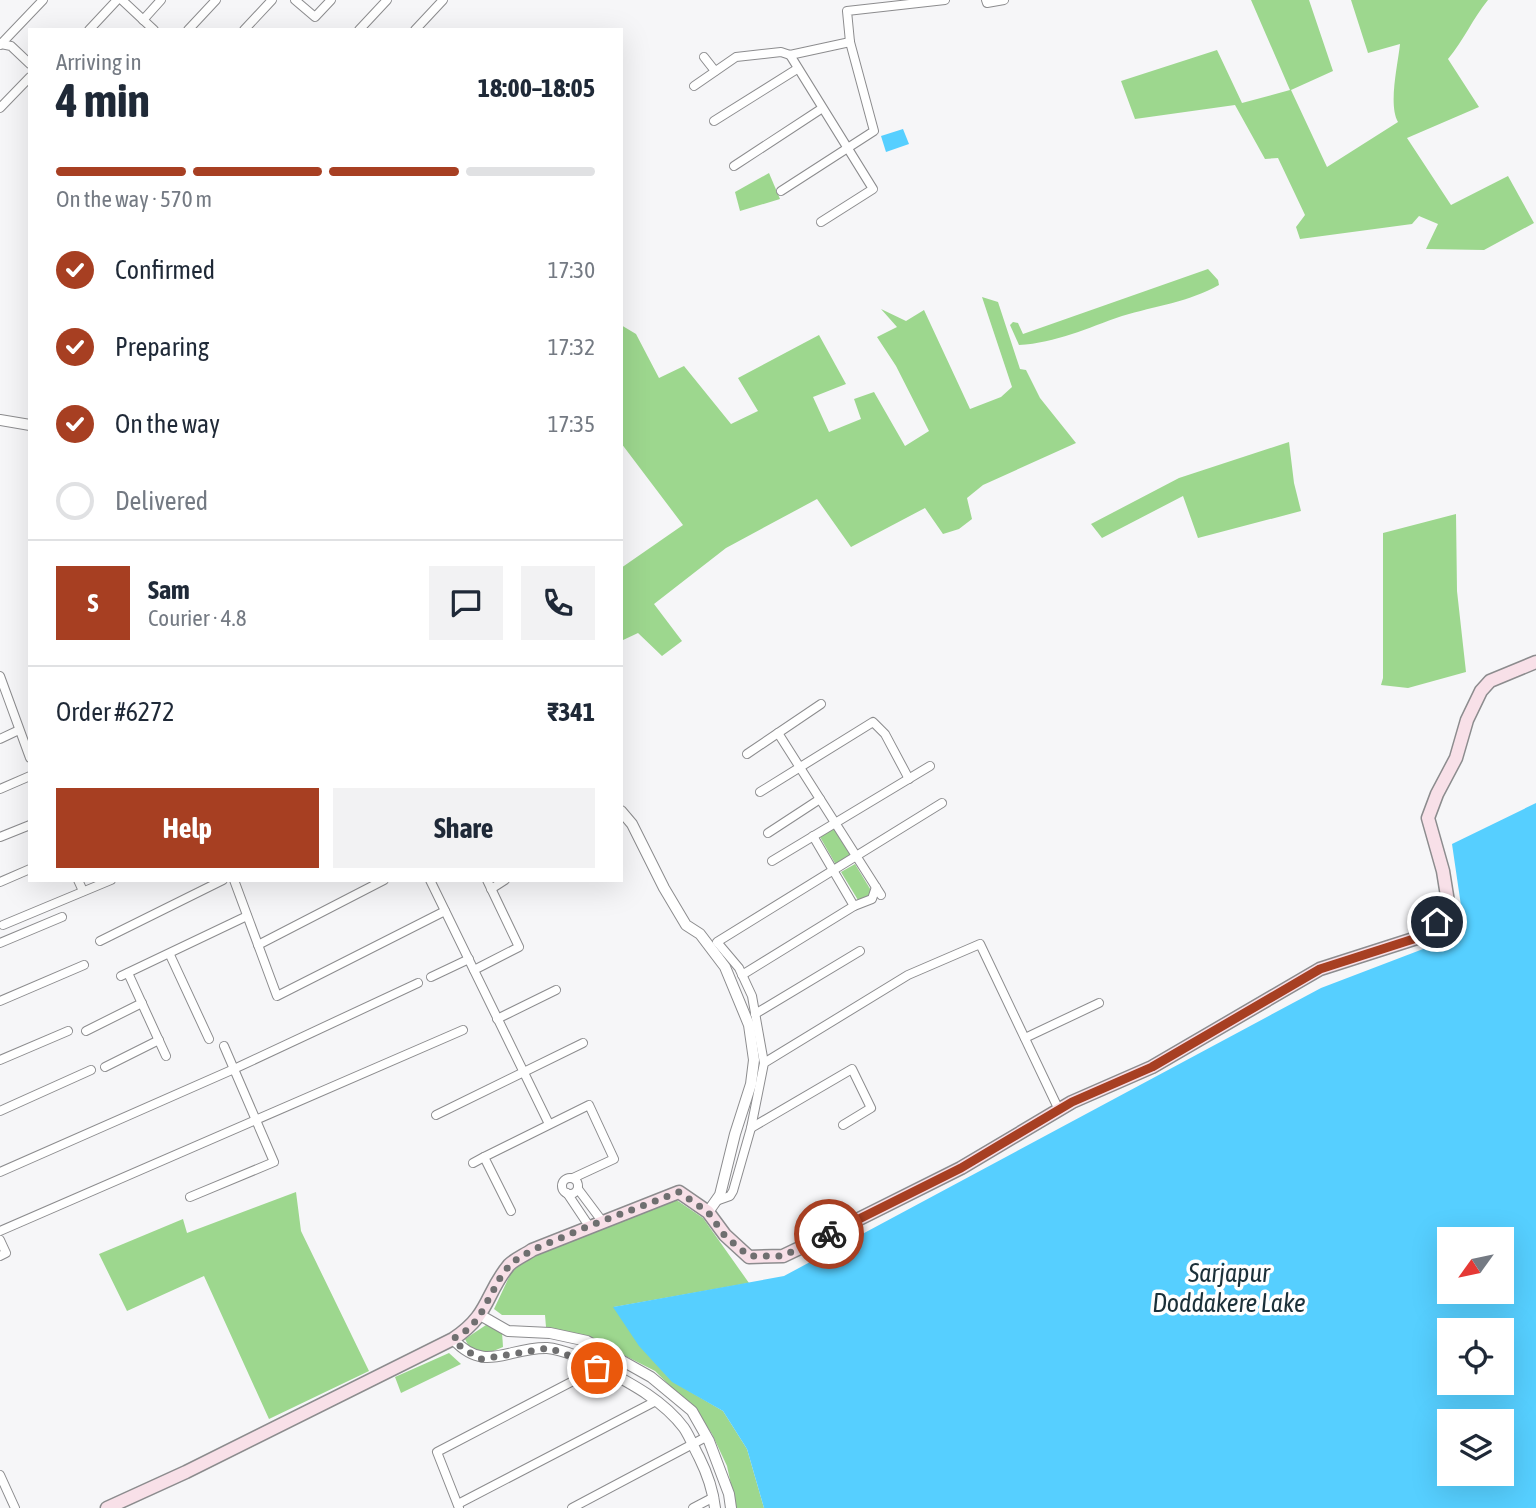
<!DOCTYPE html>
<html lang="en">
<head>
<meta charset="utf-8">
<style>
  :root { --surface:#fff; --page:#f2f2f3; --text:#1f2937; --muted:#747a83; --line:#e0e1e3; --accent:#a73f22 }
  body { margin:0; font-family:"Asap Condensed",sans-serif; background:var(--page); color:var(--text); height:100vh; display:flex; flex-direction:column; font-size:26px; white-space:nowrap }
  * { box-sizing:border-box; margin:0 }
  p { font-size:23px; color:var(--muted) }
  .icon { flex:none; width:38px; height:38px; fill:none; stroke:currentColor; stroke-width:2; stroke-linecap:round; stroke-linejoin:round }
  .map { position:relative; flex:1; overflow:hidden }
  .panel { position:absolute; left:28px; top:28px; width:595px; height:854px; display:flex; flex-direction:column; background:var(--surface); border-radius:0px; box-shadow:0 7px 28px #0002 }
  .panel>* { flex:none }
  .needle { width:46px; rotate:237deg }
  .fabs { position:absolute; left:1437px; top:1227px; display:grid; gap:14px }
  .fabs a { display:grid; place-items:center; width:77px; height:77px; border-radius:0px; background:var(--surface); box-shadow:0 7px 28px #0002; font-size:35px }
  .pin { position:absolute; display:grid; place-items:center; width:60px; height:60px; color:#fff; margin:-30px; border:4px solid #fff; border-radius:50%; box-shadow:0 2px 7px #0007 }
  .courier { position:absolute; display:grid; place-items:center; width:70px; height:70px; margin:-35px; border:5px solid #a73f22; border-radius:50%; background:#fff; color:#222; box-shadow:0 2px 9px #0007 }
  .summary em { font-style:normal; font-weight:700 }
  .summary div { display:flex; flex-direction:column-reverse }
  .summary { display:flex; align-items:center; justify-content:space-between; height:119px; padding:0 28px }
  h1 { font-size:46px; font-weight:700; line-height:52px }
  .bar { display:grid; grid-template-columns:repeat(4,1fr); gap:10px 7px; align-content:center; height:84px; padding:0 28px }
  .bar i { height:9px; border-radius:5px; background:var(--line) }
  .bar .selected { background:var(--accent) }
  .bar p { grid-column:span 4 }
  .line { display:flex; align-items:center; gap:18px; padding:0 28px; border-top:2px solid var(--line) }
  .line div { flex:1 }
  .round { display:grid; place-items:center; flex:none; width:74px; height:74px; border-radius:0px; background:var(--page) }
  ol { padding:0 28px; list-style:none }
  li { display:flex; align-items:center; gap:21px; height:77px }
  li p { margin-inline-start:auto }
  li .icon { padding:7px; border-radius:50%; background:var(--accent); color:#fff; stroke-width:4 }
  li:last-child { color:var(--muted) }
  li i { width:38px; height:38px; border:4px solid var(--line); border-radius:50% }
  .cta { display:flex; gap:14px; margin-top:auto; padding:14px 28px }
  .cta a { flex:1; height:80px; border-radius:0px; background:var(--accent); color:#fff; font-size:28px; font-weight:700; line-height:80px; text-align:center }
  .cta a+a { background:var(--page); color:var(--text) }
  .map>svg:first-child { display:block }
  .green { fill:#9dd78e }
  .water { fill:#56cfff; fill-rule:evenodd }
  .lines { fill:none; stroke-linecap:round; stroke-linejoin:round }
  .minor-casing { stroke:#8c8c8e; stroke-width:10 }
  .tertiary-casing { stroke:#8c8c8e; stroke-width:12 }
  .secondary-casing { stroke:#8c8c8e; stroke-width:15 }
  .minor { stroke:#fff; stroke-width:8 }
  .tertiary { stroke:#fff; stroke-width:10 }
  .secondary { stroke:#f8e0e8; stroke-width:12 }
  .done { stroke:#6f6f70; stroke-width:7; stroke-dasharray:0 12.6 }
  .route { stroke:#a73f22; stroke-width:9 }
  .labels { text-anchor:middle; stroke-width:7; stroke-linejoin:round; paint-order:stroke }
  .water-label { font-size:26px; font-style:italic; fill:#1b3039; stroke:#fff }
</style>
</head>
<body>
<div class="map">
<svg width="1536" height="1508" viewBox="0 0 1536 1508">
  <rect width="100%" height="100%" fill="#f6f6f8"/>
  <!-- green -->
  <g class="green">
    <path d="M 1251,0 L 1309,0 L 1333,71 L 1291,90 L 1327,167 L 1398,122 C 1388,105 1398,64 1400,44 L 1368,53 L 1351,0 L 1488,0 C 1473,18 1464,40 1448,59 L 1479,107 L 1407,138 L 1451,205 L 1508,176 L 1534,223 L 1484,250 L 1426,249 L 1438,224 L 1419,216 L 1412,224 L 1300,239 L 1296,227 L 1305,215 L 1278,158 L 1265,159 L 1235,105 L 1135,119 L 1121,81 L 1217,50 L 1242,103 L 1290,90 Z"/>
    <polygon points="769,173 780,199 740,211 735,192"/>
    <path d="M 1208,269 L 1218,280 L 1219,285 C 1189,302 1155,306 1122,316 C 1087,328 1056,343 1019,345 L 1010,325 L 1013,322 L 1018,323 L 1023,334 Z"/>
    <polygon points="982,297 998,302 1020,369 1026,370 1040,398 1076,443 983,485 967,498 972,519 959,529 943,534 925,508 851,547 817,499 726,548 654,604 682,641 662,656 638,633 621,641 621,568 683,525 621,443 621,325 636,334 659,378 684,366 731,424 758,411 738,378 819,335 846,384 813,397 829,432 861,419 854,399 874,392 905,446 929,431 896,366 877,337 897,327 881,309 906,321 924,310 970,409 1001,397 1012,387"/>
    <polygon points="1289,442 1294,483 1301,511 1198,538 1183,496 1102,538 1091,524 1179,478"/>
    <polygon points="1456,514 1457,591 1466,672 1408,688 1381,685 1383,678 1383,533"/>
    <polygon points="835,828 852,856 836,865 820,837"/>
    <polygon points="855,864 875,897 861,905 841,872"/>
    <polygon points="296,1192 301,1231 369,1371 269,1419 204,1276 127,1311 99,1254 183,1219 187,1233"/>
    <polygon points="675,1199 703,1218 749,1283 614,1307 672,1381 723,1411 747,1449 764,1508 736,1508 727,1466 712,1434 699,1415 655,1371 594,1340 546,1327 545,1315 502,1315 494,1309 511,1273 523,1261"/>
    <polygon points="489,1323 502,1332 503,1347 484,1355 469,1347 465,1339"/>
    <polygon points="449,1353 461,1364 401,1393 395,1377"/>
  </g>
  <!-- water -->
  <g class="water">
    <polygon points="903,129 909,144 886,152 881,136"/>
    <path d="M 1536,803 L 1536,1508 L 764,1508 L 747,1449 L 723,1411 L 672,1382 L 639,1346 L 613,1307 L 784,1276 L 1321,988 L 1465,933 L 1452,844 ZM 1449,1239 L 1502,1239 L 1502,1292 L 1449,1292 ZM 1449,1330 L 1502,1330 L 1502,1382 L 1449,1382 ZM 1449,1421 L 1502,1421 L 1502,1474 L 1449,1474 Z"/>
  </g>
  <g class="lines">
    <defs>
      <g id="minor">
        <polyline points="122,0 154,30"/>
        <polyline points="295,0 315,17 331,0"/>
        <polyline points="986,0 987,3 1004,0"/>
        <polyline points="143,20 161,0"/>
        <polyline points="89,30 117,0"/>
        <polyline points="188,30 216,0"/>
        <polyline points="244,30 272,0"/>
        <polyline points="359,30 387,0"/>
        <polyline points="415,30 443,0"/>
        <polyline points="1,44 11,46 30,64"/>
        <polyline points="0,45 43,0"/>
        <polyline points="790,55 873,189 821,222"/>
        <polyline points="704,57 715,71"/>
        <polyline points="694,86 736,57 781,52 790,55 850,42"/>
        <polyline points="0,108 30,77"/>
        <polyline points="714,121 797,69"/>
        <polyline points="734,166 821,109"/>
        <polyline points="781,191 874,131 850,42 847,11 945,0"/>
        <polyline points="0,676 30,758"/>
        <polyline points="778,733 881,895"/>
        <polyline points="0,739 19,730"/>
        <polyline points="747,754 821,704"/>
        <polyline points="0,789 30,776"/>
        <polyline points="760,792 873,722 885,734 909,779"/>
        <polyline points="768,833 820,799"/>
        <polyline points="813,836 854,906"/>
        <polyline points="0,837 30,825"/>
        <polyline points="772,861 930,766"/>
        <polyline points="78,880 83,891"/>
        <polyline points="234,880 277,996 445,911"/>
        <polyline points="430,880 549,1124"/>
        <polyline points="0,882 30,869"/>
        <polyline points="491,889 505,880"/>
        <polyline points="3,925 111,880"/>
        <polyline points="100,941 223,880"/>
        <polyline points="0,943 62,917"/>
        <polyline points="258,945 384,880"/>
        <polyline points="170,955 209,1039"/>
        <polyline points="474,970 519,947 487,880"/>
        <polyline points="128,973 166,1056"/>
        <polyline points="742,975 854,906 872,899 876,887"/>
        <polyline points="121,976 247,916"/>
        <polyline points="431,977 469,959"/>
        <polyline points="0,1001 84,965"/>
        <polyline points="755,1014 860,951"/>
        <polyline points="497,1019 556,990"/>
        <polyline points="86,1031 142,1003"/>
        <polyline points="1025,1038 1099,1003"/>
        <polyline points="0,1060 68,1031"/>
        <polyline points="764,1063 752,996 739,968 717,942 942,803"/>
        <polyline points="105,1067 159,1040"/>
        <polyline points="0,1111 91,1070"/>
        <polyline points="436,1115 583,1043"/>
        <polyline points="751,1128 852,1069 871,1108 843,1125"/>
        <polyline points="473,1163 484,1157"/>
        <polyline points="0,1172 234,1069 418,983"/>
        <circle cx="570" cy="1186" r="8"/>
        <polyline points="578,1189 602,1221"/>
        <polyline points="567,1193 589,1226"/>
        <polyline points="190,1197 274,1162 224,1046"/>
        <polyline points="716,1201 730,1196 733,1191 751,1128 764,1063 908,975 980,944 1059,1110"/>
        <polyline points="511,1211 484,1157 589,1105 614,1159 573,1178"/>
        <polyline points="0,1231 463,1030"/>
        <polyline points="0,1240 6,1253 0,1256"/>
        <polyline points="0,1475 15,1508"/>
        <polyline points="458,1504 656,1401"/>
        <polyline points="459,1508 437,1452 600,1367"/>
        <polyline points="572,1508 706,1437"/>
        <polyline points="693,1508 714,1497"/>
      </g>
      <g id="tertiary">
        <polyline points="0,420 30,425"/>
        <polyline points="621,811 632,824 664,888 686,925 700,934 725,967 749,1025 754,1060 751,1084 735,1134 720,1195 708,1212"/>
        <polyline points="480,1315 508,1331 550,1333 587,1341 651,1377 692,1411 709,1441 729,1494 731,1508"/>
        <path d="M 453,1339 C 485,1374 508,1347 547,1348 C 563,1349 589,1361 602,1368 C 632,1384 664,1401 684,1428 C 690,1437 694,1448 699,1457 C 707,1473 713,1490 715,1508"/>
      </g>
      <path id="secondary" d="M 107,1508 L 186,1472 L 453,1339 C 490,1315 485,1294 509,1265 C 515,1259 525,1255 532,1250 L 679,1192 L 708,1212 L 725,1235 L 749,1257 L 783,1256 L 829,1234 L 961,1168 L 1072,1102 L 1152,1067 L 1320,969 L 1426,935 L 1449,908 L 1443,871 L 1428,818 L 1437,794 L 1456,758 L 1467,720 L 1481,691 L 1490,681 L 1536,662"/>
    </defs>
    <!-- minor casing -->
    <use href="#minor" class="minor-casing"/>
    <!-- tertiary casing -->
    <use href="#tertiary" class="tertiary-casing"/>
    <!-- secondary casing -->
    <use href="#secondary" class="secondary-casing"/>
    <!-- minor -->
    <use href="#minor" class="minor"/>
    <!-- tertiary -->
    <use href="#tertiary" class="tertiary"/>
    <!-- secondary -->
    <use href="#secondary" class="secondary"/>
  </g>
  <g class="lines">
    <!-- done -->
    <polyline class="done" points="597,1368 600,1367 549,1348 481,1359 462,1348 453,1339 470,1328 480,1315 500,1278 511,1263 532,1250 589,1226 679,1192 708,1212 725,1236 749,1256 783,1256 829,1234"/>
    <!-- route -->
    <polyline class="route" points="829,1234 961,1168 1072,1102 1152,1067 1320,969 1426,935 1437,922"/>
  </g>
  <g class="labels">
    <!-- water labels -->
    <g class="water-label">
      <text x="1229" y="1282">Sarjapur<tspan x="1229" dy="30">Doddakere Lake</tspan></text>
    </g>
  </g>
</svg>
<div class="fabs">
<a><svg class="needle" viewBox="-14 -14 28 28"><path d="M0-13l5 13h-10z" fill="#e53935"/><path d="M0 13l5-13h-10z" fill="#747a83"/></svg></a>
<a><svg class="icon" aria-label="locate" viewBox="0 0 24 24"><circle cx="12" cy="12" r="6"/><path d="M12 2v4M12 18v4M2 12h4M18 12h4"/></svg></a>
<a><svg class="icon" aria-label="layers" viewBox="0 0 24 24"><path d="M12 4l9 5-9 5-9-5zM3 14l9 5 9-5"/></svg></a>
</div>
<div class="pin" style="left:597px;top:1368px;background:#ea580c"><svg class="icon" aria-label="bag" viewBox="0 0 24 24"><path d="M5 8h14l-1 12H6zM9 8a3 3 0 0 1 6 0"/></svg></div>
<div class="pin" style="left:1437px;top:922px;background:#1f2937"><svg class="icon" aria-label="home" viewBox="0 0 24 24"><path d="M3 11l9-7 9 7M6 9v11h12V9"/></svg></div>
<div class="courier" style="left:829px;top:1234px"><svg class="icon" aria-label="bike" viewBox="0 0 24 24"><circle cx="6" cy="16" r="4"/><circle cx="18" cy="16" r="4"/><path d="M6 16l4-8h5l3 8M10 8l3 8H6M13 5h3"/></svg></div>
<section class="panel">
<div class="summary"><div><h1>4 min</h1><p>Arriving in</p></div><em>18:00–18:05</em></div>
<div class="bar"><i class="selected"></i><i class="selected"></i><i class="selected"></i><i></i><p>On the way · 570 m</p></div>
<ol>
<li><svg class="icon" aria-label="check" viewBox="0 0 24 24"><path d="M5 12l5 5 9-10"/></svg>Confirmed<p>17:30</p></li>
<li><svg class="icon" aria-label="check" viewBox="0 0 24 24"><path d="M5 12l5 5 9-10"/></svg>Preparing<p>17:32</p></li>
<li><svg class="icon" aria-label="check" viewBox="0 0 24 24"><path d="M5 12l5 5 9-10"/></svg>On the way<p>17:35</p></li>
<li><i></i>Delivered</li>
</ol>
<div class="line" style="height:126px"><b class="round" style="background:var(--accent);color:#fff">S</b><div><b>Sam</b><p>Courier · 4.8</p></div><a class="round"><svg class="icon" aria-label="chat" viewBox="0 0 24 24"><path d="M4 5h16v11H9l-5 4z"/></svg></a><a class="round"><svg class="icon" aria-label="phone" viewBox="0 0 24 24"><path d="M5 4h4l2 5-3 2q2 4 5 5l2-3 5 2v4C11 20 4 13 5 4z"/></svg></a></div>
<div class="line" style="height:91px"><div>Order #6272</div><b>₹341</b></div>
<div class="cta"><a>Help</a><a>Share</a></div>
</section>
</div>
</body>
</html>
